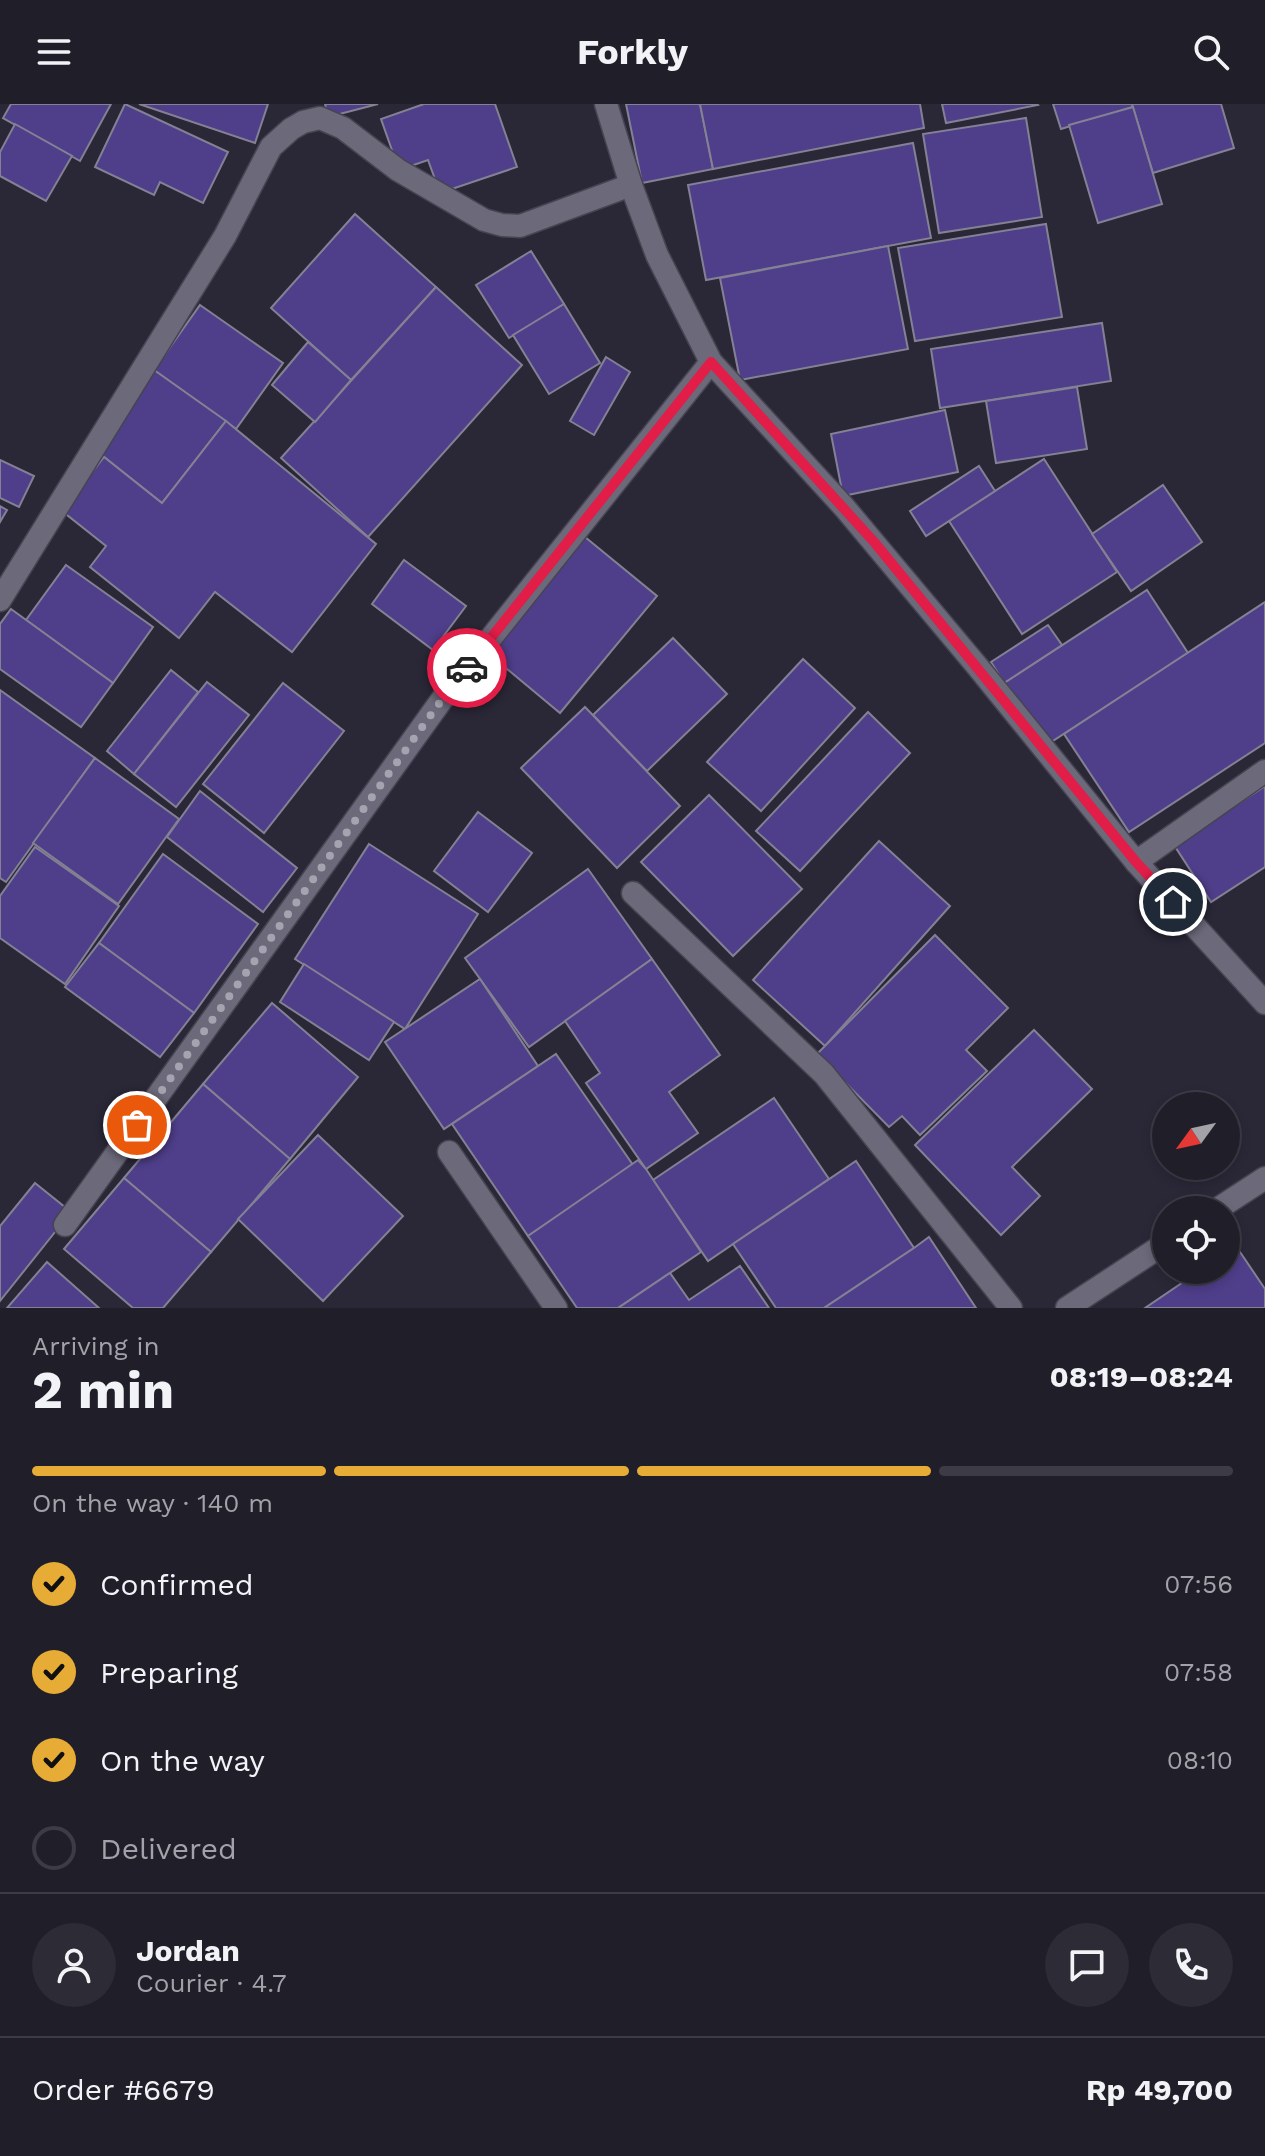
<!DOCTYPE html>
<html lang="en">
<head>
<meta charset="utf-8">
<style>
  :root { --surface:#201e29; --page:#2d2b35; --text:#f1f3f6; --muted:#a2a2a8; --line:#3d3c46; --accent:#e7ac36 }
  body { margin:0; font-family:"Work Sans",sans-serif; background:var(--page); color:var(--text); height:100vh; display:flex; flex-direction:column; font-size:30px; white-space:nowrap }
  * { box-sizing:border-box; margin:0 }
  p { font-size:26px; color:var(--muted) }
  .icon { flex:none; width:44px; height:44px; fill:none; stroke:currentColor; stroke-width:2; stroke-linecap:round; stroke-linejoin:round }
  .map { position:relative; height:1204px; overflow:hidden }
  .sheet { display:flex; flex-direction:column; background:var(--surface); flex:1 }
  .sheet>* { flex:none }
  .needle { width:52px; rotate:237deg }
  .buttons { position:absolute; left:1152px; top:988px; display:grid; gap:16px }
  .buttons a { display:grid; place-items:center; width:88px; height:88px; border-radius:50%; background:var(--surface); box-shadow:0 4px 12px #0003,0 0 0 2px var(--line); font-size:40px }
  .pin { position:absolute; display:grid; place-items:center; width:68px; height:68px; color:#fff; margin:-34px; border:4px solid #fff; border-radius:50%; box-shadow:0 2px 8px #0007 }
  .courier { position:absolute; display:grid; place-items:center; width:80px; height:80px; margin:-40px; border:6px solid #e11d48; border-radius:50%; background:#fff; color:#222; box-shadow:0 2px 10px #0007 }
  .overview em { font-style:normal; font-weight:700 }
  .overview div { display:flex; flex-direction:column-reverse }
  .overview { display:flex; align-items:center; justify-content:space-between; height:136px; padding:0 32px }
  h1 { font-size:52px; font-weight:700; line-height:60px }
  .bar { display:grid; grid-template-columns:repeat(4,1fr); gap:12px 8px; align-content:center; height:96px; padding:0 32px }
  .bar i { height:10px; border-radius:6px; background:var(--line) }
  .bar .active { background:var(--accent) }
  .bar p { grid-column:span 4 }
  .line { display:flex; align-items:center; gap:20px; padding:0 32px; border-top:2px solid var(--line) }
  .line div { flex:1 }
  .round { display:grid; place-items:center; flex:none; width:84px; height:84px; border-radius:42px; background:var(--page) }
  ol { padding:0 32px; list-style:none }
  li { display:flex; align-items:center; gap:24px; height:88px }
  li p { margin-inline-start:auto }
  li .icon { padding:8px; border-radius:50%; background:var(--accent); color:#111; stroke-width:4 }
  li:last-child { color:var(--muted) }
  li i { width:44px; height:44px; border:4px solid var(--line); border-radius:50% }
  header { display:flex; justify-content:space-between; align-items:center; height:104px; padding:0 32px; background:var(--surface); font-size:36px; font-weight:700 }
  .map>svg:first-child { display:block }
  .building { fill:#4f3e8a; stroke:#838193; stroke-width:2 }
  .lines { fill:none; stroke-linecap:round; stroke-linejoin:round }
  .minor-casing { stroke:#464450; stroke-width:25 }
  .tertiary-casing { stroke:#464450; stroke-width:25 }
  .minor { stroke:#6b697a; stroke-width:22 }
  .tertiary { stroke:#6b697a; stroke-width:22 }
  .done { stroke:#a4a3af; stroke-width:8; stroke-dasharray:0 14.4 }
  .route { stroke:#e11d48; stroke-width:10 }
</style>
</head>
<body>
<header><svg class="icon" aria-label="menu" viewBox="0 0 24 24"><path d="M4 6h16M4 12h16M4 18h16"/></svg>Forkly<svg class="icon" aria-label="search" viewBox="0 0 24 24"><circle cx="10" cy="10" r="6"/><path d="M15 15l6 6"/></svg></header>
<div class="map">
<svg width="1265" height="1204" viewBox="0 0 1265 1204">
  <rect width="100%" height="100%" fill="#2a2837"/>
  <!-- building -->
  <g class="building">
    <polygon points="11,0 111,0 80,57 3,14"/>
    <polygon points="125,0 228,48 203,99 160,78 154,91 95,63"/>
    <polygon points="139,0 268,0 255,39"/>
    <polygon points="325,0 378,0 328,13"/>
    <polygon points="424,0 495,0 517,63 440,89 428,56 399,66 381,15"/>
    <polygon points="626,0 700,0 713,65 642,79"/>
    <polygon points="700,0 920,0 924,24 713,65"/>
    <polygon points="942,0 1037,0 1038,1 946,19"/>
    <polygon points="1053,0 1132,0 1133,3 1061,25"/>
    <polygon points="1132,0 1221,0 1234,44 1153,69"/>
    <polygon points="1133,3 1162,100 1098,119 1069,21"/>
    <polygon points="1026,14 1042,113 939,129 923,30"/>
    <polygon points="15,20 72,52 46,97 0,72 0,48"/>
    <polygon points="913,39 931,134 706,176 688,81"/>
    <polygon points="355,110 436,183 351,276 271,204"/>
    <polygon points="1046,120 1062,213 915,237 898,144"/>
    <polygon points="888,142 908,245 740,276 720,174"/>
    <polygon points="531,147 564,200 509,234 476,181"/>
    <polygon points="436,183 522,261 368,433 281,354"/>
    <polygon points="564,200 600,259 549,290 513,231"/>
    <polygon points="200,201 283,259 236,325 154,266"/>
    <polygon points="1102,219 1111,277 940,304 931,245"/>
    <polygon points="308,238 351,276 315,318 272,281"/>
    <polygon points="606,253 630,268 594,331 570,317"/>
    <polygon points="154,266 226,317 162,399 104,353 95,349"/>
    <polygon points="1077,283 1087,345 996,359 986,297"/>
    <polygon points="945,306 958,368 843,392 831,330"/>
    <polygon points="226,317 376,440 292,548 215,488 179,534 90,463 106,442 62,407 104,353 162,399"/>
    <polygon points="1044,355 1117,468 1022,530 949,417"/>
    <polygon points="0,356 34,372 19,403 0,394"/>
    <polygon points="979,362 995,387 926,432 910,407"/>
    <polygon points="1163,381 1202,438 1131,487 1092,430"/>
    <polygon points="0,402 7,406 0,418"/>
    <polygon points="585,433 657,492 560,609 489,550"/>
    <polygon points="404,456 466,502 433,546 372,500"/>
    <polygon points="66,461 153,523 113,579 26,516"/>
    <polygon points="1147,486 1188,549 1045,642 1004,579"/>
    <polygon points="1265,498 1265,639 1129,728 1064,630"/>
    <polygon points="11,505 113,579 81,623 0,565 0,520"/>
    <polygon points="1048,521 1062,541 1004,579 991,558"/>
    <polygon points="673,534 727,590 647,667 593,611"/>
    <polygon points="803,555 855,604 761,707 707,658"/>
    <polygon points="171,566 198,588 134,670 107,647"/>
    <polygon points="207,578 249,611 176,703 134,670"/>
    <polygon points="283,579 344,627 264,729 203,680"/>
    <polygon points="0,586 95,654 6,778 0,774"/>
    <polygon points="585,603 680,702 617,764 521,664"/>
    <polygon points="868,608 910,649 800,767 756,727"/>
    <polygon points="95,654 179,715 118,800 33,739"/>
    <polygon points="1265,682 1265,763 1211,798 1174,741"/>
    <polygon points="200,687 297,764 263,808 167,733"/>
    <polygon points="709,691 802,785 733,852 641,758"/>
    <polygon points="478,708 532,749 488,808 434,767"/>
    <polygon points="879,737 950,802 825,942 753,876"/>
    <polygon points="369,740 478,810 405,925 295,855"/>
    <polygon points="35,743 119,802 65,880 0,834 0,792"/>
    <polygon points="163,750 258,820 194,909 99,839"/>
    <polygon points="588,765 652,855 529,943 465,854"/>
    <polygon points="935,831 1008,904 966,946 987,967 920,1031 902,1012 889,1023 817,950"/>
    <polygon points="99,839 194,909 160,953 65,883"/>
    <polygon points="652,855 720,951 669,988 698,1029 646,1065 586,979 600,969 565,917"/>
    <polygon points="304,860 394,918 369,956 280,898"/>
    <polygon points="480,875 538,962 444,1025 385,938"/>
    <polygon points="272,899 358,973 290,1055 203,980"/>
    <polygon points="1034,926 1092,985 1012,1063 1040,1092 1001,1131 915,1041"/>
    <polygon points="556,950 633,1061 528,1132 452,1020"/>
    <polygon points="203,980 290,1055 211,1148 124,1074"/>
    <polygon points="774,994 829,1075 708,1157 653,1076"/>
    <polygon points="318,1031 403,1112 323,1197 238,1115"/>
    <polygon points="638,1056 646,1065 701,1148 618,1204 577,1204 528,1132"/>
    <polygon points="856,1057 914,1144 824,1204 776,1204 733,1140"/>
    <polygon points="124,1074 211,1148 163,1204 133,1204 64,1145"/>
    <polygon points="35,1079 71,1108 0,1197 0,1122"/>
    <polygon points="929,1133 976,1204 824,1204 914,1144"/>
    <polygon points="1236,1142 1265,1185 1265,1204 1145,1204 1201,1166 1226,1166 1226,1149"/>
    <polygon points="47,1158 99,1204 7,1204"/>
    <polygon points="740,1162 769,1204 618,1204 670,1169 689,1196"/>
  </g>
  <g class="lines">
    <defs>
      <g id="minor">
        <polyline points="0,496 225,132 271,43 291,25 303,18 320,14 343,24 398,66 484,116 502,121 520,122 631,81"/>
        <polyline points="1136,758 1265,667"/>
        <polyline points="633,789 824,970 1011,1204"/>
        <polyline points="449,1048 556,1204"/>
        <polyline points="1216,1106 1265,1074"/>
        <polyline points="65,1121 443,594 711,258"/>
        <polyline points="1067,1204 1166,1139"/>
      </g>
      <polyline id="tertiary" points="606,0 631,81 657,151 711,258 844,403 977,562 1136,758 1265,899"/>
    </defs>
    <!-- minor casing -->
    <use href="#minor" class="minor-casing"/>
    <!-- tertiary casing -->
    <use href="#tertiary" class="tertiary-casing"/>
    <!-- minor -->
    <use href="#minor" class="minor"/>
    <!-- tertiary -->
    <use href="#tertiary" class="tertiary"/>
  </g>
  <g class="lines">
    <!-- done -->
    <polyline class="done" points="137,1021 443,594 467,564"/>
    <!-- route -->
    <polyline class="route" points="467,564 711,258 875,439 1136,758 1173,798"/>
  </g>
</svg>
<div class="buttons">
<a><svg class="needle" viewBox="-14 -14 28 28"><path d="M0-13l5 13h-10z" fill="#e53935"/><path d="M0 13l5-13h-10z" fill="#a2a2a8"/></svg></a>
<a><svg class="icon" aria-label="locate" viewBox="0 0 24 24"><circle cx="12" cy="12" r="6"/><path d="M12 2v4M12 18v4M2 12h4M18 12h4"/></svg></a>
</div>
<div class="pin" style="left:137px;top:1021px;background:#ea580c"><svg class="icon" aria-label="bag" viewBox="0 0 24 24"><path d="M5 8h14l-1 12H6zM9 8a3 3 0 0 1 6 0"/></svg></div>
<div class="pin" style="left:1173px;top:798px;background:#1f2937"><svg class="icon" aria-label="home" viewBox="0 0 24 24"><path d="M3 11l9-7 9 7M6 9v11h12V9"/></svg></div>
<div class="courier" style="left:467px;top:564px"><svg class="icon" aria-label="car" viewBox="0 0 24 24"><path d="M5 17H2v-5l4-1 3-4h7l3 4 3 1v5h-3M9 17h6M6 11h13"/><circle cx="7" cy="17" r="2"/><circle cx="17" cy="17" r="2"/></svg></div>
</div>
<section class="sheet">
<div class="overview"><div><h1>2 min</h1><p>Arriving in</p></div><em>08:19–08:24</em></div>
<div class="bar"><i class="active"></i><i class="active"></i><i class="active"></i><i></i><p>On the way · 140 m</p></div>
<ol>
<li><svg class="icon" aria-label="check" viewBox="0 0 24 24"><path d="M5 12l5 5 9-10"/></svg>Confirmed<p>07:56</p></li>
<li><svg class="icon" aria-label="check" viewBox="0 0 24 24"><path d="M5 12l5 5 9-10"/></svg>Preparing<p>07:58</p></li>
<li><svg class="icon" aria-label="check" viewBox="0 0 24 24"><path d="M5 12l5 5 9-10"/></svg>On the way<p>08:10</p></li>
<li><i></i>Delivered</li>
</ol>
<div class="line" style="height:144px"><a class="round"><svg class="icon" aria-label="person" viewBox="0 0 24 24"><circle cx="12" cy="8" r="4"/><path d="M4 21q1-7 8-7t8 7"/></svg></a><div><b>Jordan</b><p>Courier · 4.7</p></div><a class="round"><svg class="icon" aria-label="chat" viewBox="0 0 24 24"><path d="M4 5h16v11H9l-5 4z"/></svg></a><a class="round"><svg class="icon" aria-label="phone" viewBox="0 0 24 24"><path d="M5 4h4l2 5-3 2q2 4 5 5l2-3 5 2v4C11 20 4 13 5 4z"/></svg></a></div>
<div class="line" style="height:104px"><div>Order #6679</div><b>Rp 49,700</b></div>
</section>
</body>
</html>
